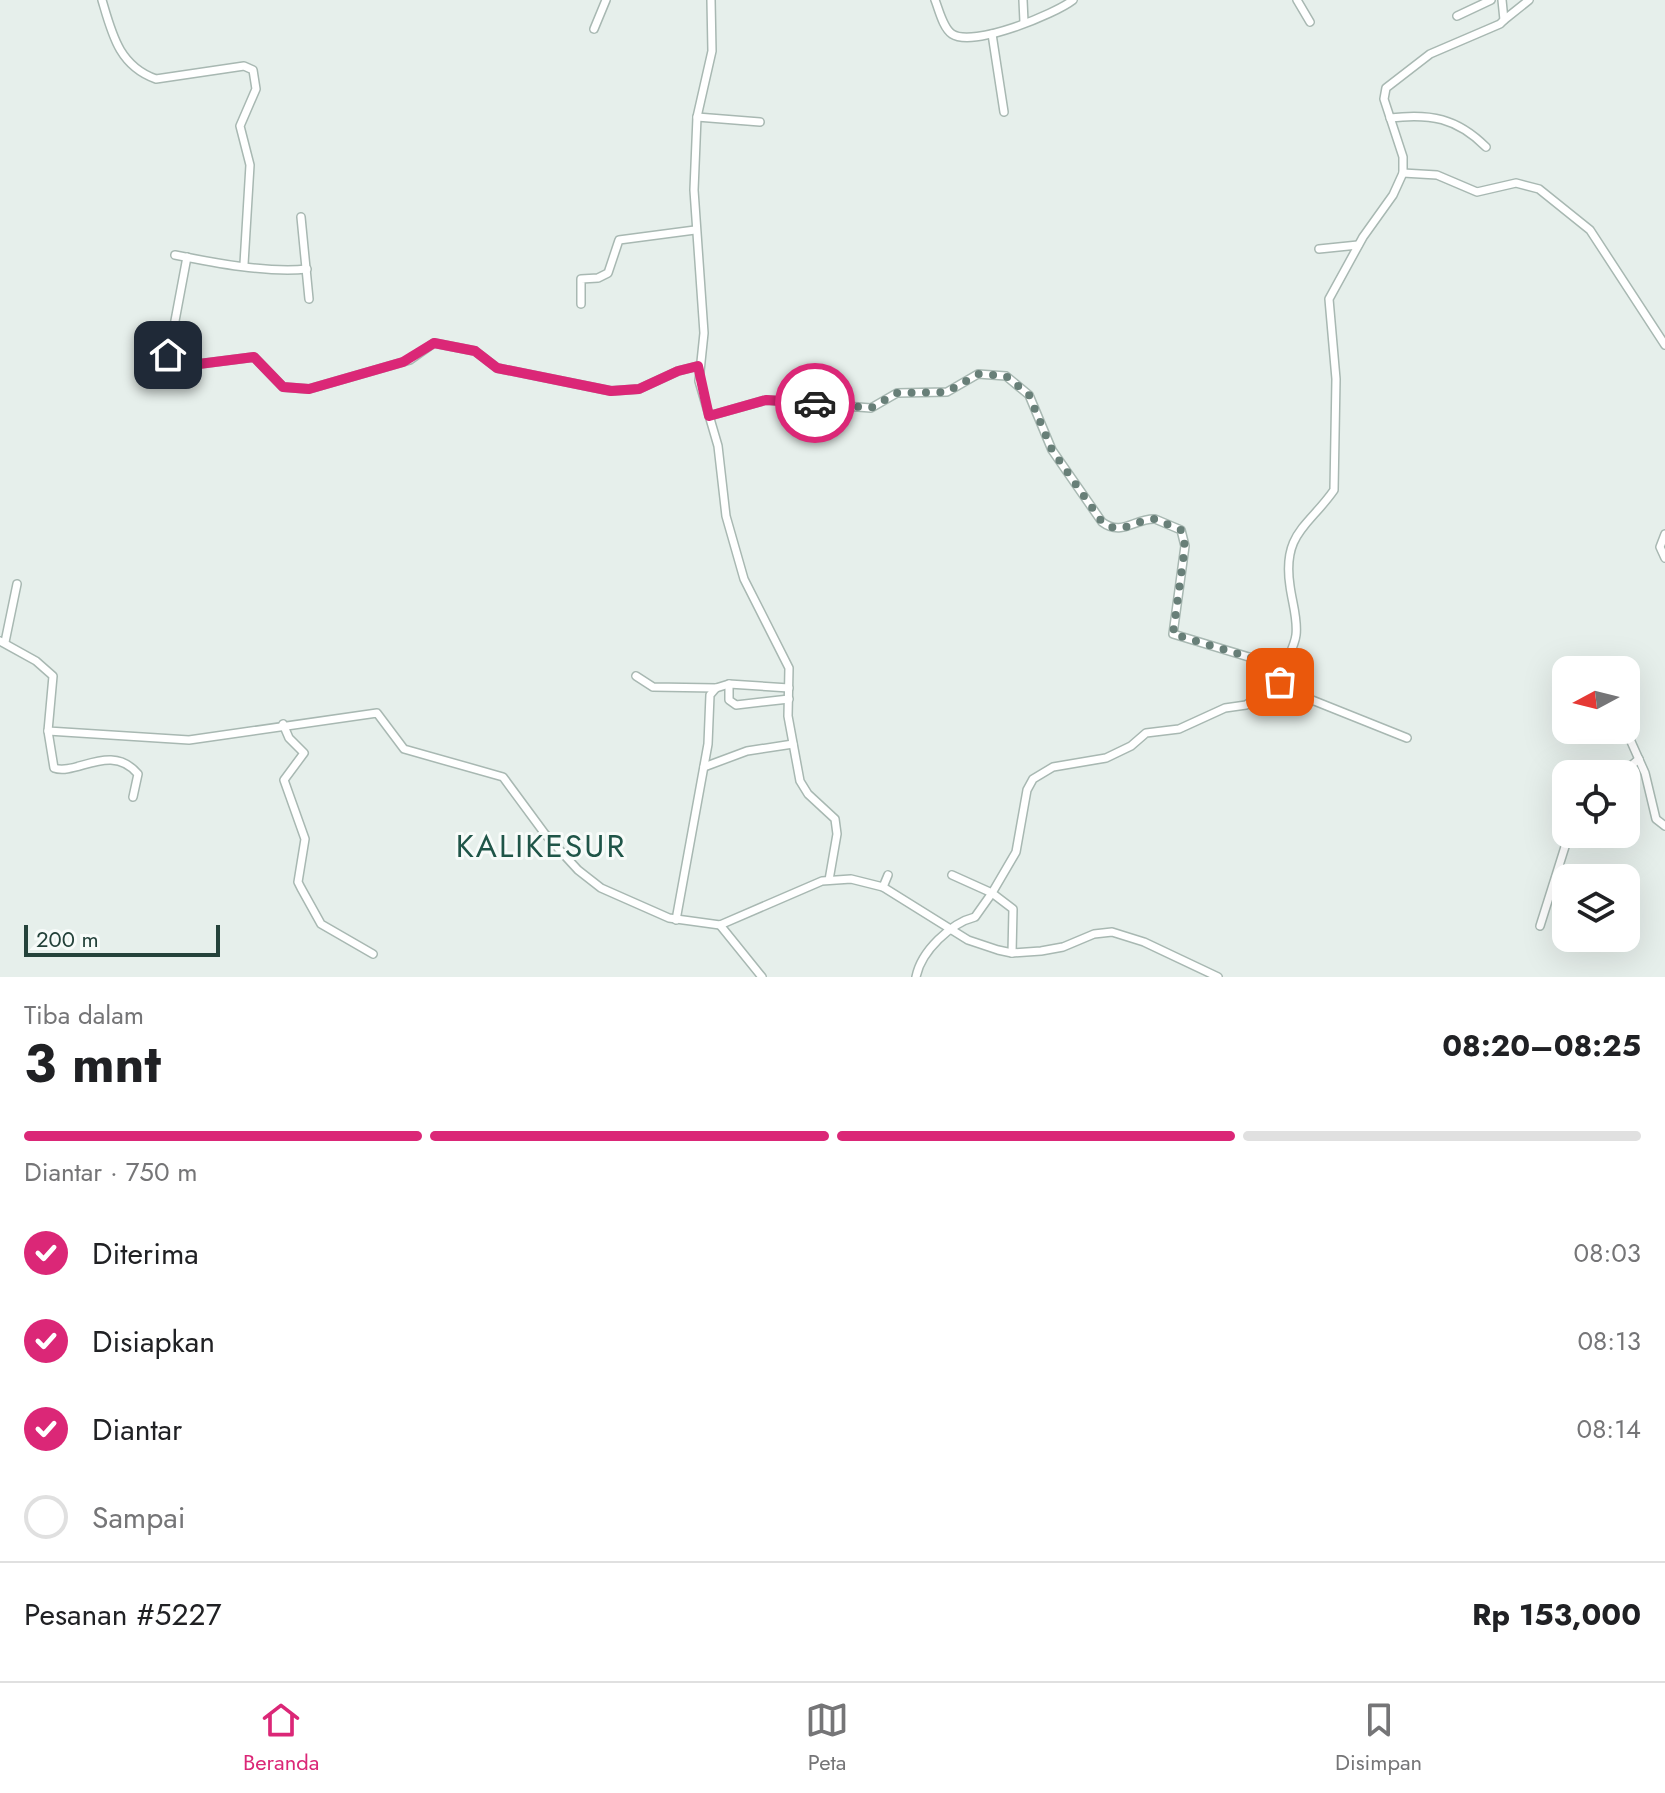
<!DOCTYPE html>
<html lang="id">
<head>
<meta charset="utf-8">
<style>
  :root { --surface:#fff; --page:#f6f6f6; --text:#202124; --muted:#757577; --line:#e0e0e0; --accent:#db2777 }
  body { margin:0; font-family:Jost,sans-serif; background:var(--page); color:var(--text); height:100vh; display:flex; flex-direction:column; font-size:30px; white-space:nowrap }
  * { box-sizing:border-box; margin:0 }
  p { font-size:26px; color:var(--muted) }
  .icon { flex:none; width:44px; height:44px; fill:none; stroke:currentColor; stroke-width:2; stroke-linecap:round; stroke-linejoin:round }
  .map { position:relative; height:977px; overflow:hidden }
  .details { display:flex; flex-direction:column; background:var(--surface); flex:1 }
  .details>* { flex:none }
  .needle { width:52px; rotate:263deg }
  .tools { position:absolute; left:1552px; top:656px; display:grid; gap:16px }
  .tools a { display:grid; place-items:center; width:88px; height:88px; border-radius:16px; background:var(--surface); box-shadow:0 8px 32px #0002; font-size:40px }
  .scale { position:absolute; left:24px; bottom:20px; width:196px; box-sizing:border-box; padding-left:8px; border:4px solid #24423a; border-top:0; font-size:22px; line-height:28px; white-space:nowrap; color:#24423a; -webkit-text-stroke:6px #f7fbf9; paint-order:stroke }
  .pin { position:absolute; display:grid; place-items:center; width:68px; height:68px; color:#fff; margin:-34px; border-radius:16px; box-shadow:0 4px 12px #0006 }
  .courier { position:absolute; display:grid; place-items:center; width:80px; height:80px; margin:-40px; border:6px solid #db2777; border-radius:50%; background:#fff; color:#222; box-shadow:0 2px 10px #0007 }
  .headline em { font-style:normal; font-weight:700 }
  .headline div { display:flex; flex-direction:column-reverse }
  .headline { display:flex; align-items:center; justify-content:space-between; height:136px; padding:0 24px }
  h1 { font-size:52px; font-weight:700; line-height:60px }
  .bar { display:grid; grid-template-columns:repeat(4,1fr); gap:12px 8px; align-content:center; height:96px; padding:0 24px }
  .bar i { height:10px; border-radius:6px; background:var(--line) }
  .bar .on { background:var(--accent) }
  .bar p { grid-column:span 4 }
  .line { display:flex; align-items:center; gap:20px; padding:0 24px; border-top:2px solid var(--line) }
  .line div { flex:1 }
  ol { padding:0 24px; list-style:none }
  li { display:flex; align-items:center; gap:24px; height:88px }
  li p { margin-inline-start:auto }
  li .icon { padding:8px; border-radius:50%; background:var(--accent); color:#fff; stroke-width:4 }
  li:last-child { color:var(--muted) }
  li i { width:44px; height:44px; border:4px solid var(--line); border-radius:50% }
  .dock { display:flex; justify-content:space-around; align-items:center; height:112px; border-top:2px solid var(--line); background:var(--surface); font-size:22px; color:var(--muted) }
  .dock a { display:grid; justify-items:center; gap:4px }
  .dock .on { color:var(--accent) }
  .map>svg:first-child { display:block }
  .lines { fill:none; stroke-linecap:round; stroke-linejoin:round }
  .minor-casing { stroke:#a8b8b2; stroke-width:10 }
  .minor { stroke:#fff; stroke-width:7 }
  .done { stroke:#687f78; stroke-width:8; stroke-dasharray:0 14.4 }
  .route { stroke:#db2777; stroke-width:10 }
  .labels { text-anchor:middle; stroke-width:6; stroke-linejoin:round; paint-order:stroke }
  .quarter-label { font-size:32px; letter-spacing:2px; fill:#1f5548; stroke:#f7fbf9 }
</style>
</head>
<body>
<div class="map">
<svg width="1665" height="977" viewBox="0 0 1665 977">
  <rect width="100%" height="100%" fill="#e6efeb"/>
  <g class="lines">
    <defs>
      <g id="minor">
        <path d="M 102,0 C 112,34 119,66 156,79 L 244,66 L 253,70 L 256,89 L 240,126 L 250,165 L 244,264"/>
        <polyline points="711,0 712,51 697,117 694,190 704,333 699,381 718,446 726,516 744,579 789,668 788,716 800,781 808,794 835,819 837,834 829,880"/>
        <path d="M 935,0 C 939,10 943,28 952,34 C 973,48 1055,14 1073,0"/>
        <polyline points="1023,0 1024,22"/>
        <polyline points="1297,0 1310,22"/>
        <polyline points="1457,16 1491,0"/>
        <polyline points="1504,20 1529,0"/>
        <polyline points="594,29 606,0"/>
        <polyline points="992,34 1004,112"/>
        <polyline points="697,117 760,122"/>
        <path d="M 1390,118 C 1430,113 1457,118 1486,147"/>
        <polyline points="1403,173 1437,175 1477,192 1516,183 1539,189 1590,230 1665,345"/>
        <polyline points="301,217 309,299"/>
        <polyline points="1319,249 1358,245"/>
        <path d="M 175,255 C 215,263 267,273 307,269"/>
        <polyline points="187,257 168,358 191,365 254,357 283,387 309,389 410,360 434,343 475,351 497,368 611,391 639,389 678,371 698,366"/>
        <polyline points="581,304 581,279 598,278 608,273 619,240 695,230"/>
        <path d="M 709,416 L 766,400 L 871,408 L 897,393 L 947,392 L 978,374 L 1006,376 L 1029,395 L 1052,450 L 1102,522 C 1122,537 1135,518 1155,519 L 1181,530 L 1185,546 L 1173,634 L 1285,668"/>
        <polyline points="1665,534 1660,547 1665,558"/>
        <polyline points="0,641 36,661 53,676 48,731 189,740 377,713 404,749 503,777 545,834 578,870 601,888 669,918 720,925 822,881 851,879 883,887 968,940 998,950 1012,953 1041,951 1063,947 1094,934 1112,932 1144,942 1218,977"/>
        <polyline points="5,642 17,584"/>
        <polyline points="636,676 653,687 716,688"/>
        <polyline points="729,684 729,700 736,705 789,699"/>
        <polyline points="1627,719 1629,737 1645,773 1656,819 1665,826"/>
        <polyline points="283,724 289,738 304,753 284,780 305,839 298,882 301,888 321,924 373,954"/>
        <path d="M 48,731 L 54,768 C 76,776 111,742 138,774 L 133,797"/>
        <path d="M 1407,738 L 1282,688 C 1277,672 1294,652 1296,635 C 1298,619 1292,602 1290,586 C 1282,533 1309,526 1334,490 L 1336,379 L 1329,299 L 1363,237 L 1393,195 L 1403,173 L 1403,157 L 1384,99 L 1386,88 L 1430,54 L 1500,24 L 1504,20 L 1502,0"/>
        <polyline points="704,767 747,751 793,744"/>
        <polyline points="1621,774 1639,759"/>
        <polyline points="883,887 888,875"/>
        <polyline points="676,920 708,744 710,695 716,688 729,684 789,688"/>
        <polyline points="720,925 762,977"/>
        <polyline points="1540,926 1569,834"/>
        <polyline points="1012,953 1013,909 992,893 1016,852 1027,790 1033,779 1053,767 1106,758 1131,746 1146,733 1179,729 1225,708 1246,705 1280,682"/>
        <path d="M 916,977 C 921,951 951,923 975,917 L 992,893 L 952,875"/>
      </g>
    </defs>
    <!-- minor casing -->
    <use href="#minor" class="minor-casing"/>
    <!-- minor -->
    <use href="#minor" class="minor"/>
  </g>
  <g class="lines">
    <!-- done -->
    <path class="done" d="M 815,403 L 871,408 L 897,393 L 947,392 L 978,374 L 1006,376 L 1029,395 L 1052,450 L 1102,522 C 1122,537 1135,519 1155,519 L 1181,530 L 1185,546 L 1173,634 L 1285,668 L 1280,682"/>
    <!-- route -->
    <polyline class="route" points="168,355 191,365 254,357 283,387 309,389 403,362 434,343 475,351 497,368 611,391 639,389 678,371 698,366 709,416 766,400 815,403"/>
  </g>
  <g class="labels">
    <!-- quarter labels -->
    <g class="quarter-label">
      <text x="541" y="857">KALIKESUR</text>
    </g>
  </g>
</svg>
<div class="tools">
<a><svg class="needle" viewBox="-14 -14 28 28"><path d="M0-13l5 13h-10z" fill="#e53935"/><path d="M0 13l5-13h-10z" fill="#757577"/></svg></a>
<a><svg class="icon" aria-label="locate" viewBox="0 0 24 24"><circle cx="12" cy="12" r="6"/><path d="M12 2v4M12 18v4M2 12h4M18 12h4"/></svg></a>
<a><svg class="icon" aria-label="layers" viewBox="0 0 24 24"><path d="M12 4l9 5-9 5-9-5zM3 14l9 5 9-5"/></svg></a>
</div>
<div class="scale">200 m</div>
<div class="pin" style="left:1280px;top:682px;background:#ea580c"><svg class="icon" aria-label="bag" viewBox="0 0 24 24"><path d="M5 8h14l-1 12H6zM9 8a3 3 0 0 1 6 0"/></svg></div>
<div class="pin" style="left:168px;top:355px;background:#1f2937"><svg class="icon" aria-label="home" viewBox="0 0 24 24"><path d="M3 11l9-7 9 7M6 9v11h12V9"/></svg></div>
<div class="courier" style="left:815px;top:403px"><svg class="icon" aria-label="car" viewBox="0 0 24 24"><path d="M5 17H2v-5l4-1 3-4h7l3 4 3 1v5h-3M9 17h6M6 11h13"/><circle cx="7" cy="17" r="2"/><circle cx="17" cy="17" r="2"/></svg></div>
</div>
<section class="details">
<div class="headline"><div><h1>3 mnt</h1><p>Tiba dalam</p></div><em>08:20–08:25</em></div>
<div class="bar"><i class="on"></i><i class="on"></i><i class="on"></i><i></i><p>Diantar · 750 m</p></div>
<ol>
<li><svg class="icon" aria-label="check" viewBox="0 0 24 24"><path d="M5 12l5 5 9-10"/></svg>Diterima<p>08:03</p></li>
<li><svg class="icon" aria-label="check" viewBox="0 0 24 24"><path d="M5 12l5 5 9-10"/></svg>Disiapkan<p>08:13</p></li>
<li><svg class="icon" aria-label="check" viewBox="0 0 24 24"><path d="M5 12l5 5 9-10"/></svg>Diantar<p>08:14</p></li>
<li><i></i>Sampai</li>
</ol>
<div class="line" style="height:104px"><div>Pesanan #5227</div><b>Rp 153,000</b></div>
</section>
<nav class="dock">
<a class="on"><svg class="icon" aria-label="home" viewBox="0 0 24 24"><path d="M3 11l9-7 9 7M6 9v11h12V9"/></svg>Beranda</a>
<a><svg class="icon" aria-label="map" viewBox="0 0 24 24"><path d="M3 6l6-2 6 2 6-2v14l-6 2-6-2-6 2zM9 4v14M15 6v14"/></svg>Peta</a>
<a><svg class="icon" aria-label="saved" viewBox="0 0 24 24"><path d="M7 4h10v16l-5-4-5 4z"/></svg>Disimpan</a>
</nav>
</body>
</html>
